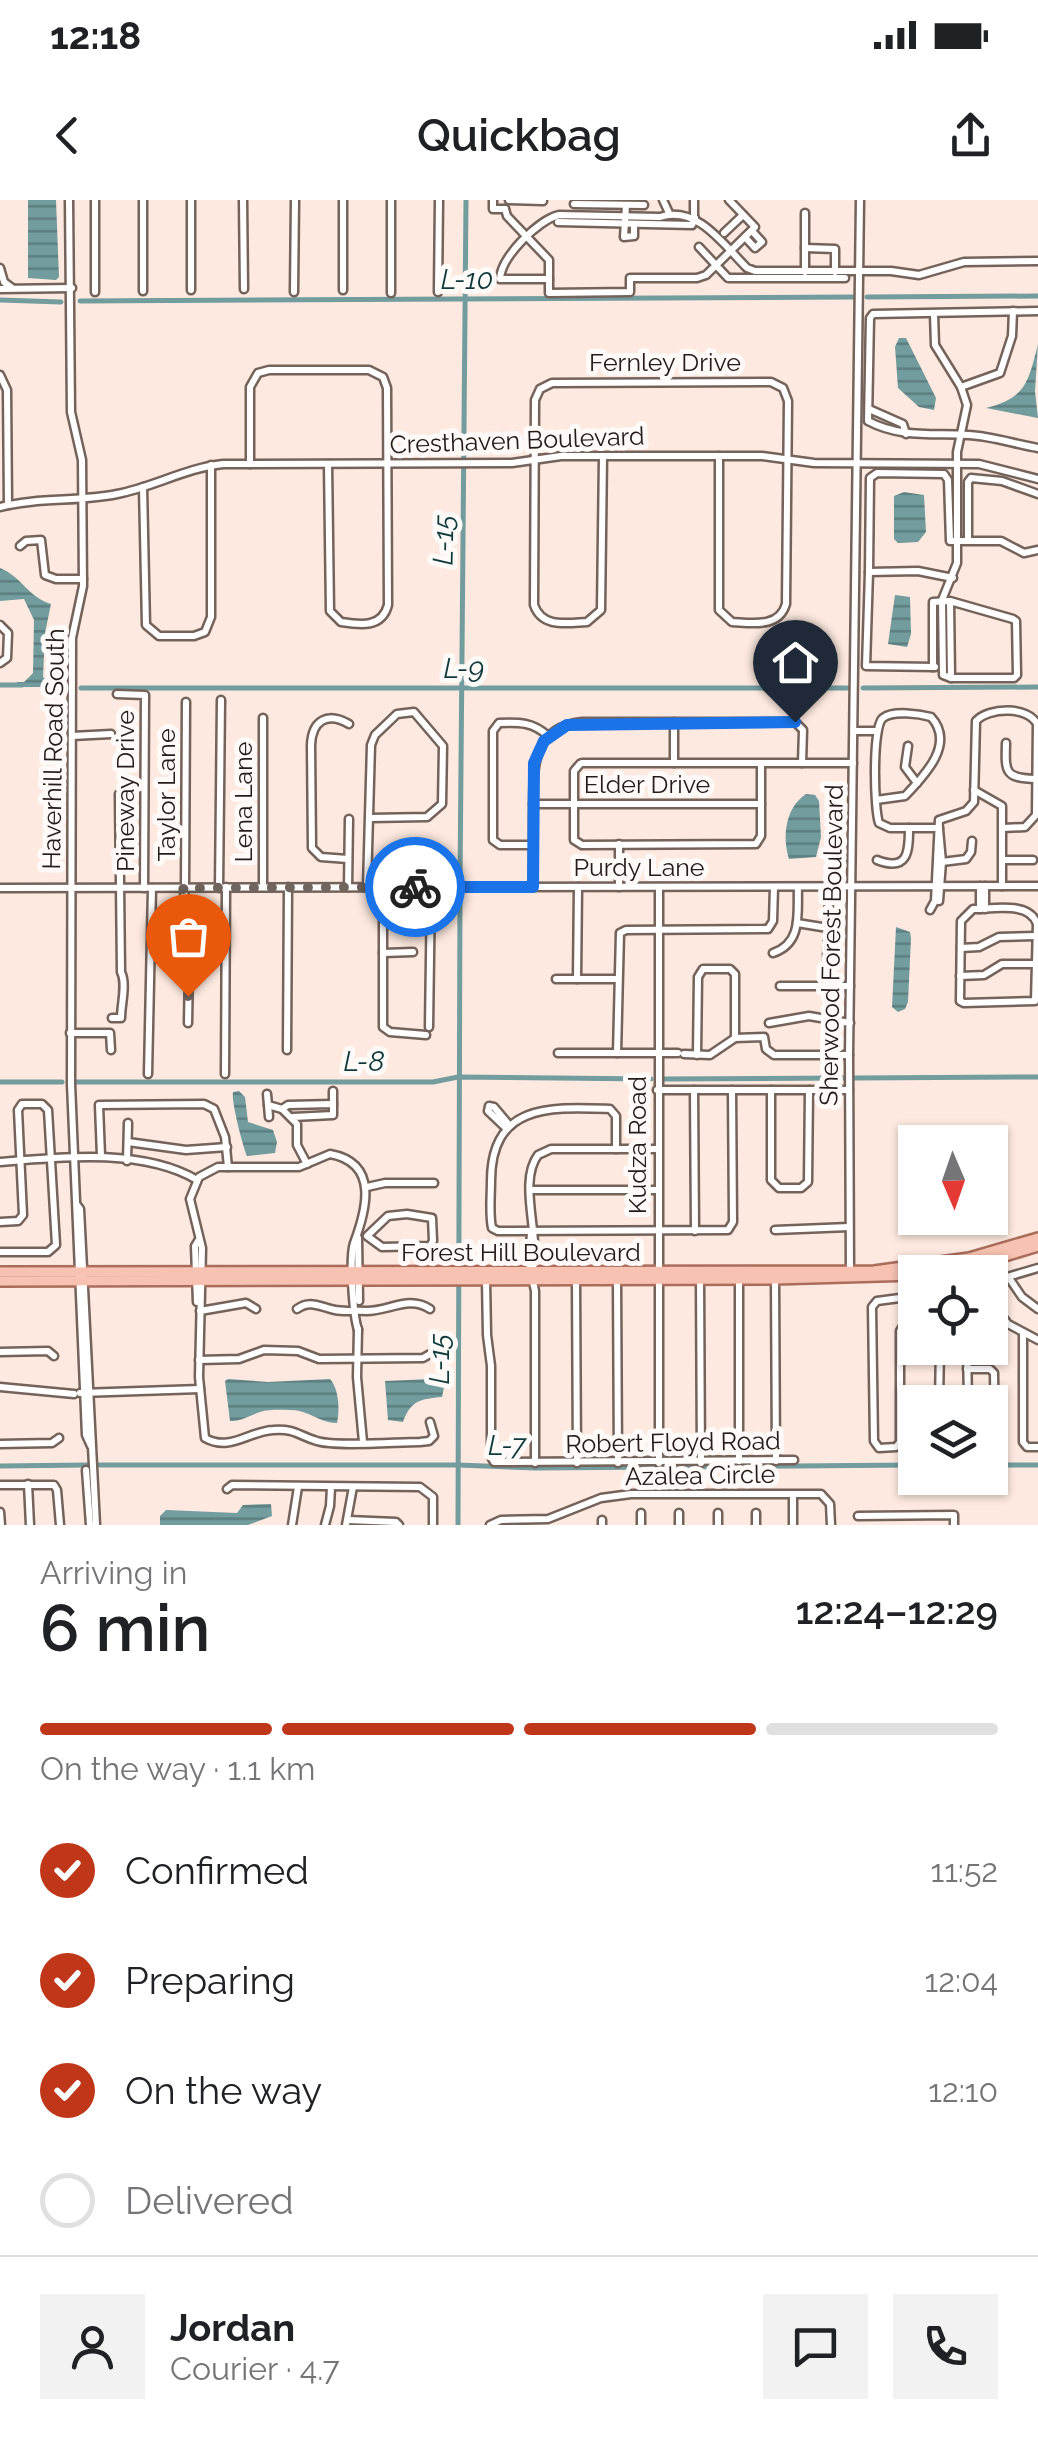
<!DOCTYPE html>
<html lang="en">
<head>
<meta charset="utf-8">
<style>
  :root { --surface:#fff; --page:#f2f2f2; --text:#202124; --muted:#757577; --line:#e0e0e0; --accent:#c03618 }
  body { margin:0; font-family:Raleway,sans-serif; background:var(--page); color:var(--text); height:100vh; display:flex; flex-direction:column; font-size:38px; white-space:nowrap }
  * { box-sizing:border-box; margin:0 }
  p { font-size:32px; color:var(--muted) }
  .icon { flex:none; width:55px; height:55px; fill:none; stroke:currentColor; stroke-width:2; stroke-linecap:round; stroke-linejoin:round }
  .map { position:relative; height:1325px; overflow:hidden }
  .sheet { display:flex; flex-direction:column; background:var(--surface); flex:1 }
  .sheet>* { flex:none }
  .needle { width:65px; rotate:178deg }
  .controls { position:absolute; left:898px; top:925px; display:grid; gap:20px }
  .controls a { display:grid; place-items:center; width:110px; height:110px; border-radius:0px; background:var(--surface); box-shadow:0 2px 8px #0004; font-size:50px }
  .pin { position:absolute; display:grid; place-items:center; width:85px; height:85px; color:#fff; margin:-102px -42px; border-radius:50% 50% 50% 0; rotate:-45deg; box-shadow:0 0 10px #0007 }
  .pin .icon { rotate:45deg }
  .courier { position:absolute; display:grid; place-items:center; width:100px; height:100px; margin:-50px; border:8px solid #1a73e8; border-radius:50%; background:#fff; color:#222; box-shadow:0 2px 12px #0007 }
  .overview em { font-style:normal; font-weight:600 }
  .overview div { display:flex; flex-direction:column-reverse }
  .overview { display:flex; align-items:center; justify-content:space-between; height:170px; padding:0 40px }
  h1 { font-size:65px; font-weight:600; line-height:75px }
  .bar { display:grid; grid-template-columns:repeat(4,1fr); gap:15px 10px; align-content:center; height:120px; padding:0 40px }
  .bar i { height:12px; border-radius:8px; background:var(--line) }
  .bar .selected { background:var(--accent) }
  .bar p { grid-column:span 4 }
  .line { display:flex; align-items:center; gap:25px; padding:0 40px; border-top:2px solid var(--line) }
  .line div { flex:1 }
  .round { display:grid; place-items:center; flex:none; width:105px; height:105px; border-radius:0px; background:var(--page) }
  ol { padding:0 40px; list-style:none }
  li { display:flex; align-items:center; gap:30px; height:110px }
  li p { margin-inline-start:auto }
  li .icon { padding:10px; border-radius:50%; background:var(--accent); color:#fff; stroke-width:4 }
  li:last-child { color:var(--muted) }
  li i { width:55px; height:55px; border:5px solid var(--line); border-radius:50% }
  .status { display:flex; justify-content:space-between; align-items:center; height:70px; padding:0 50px; background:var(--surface); direction:ltr }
  .status svg { height:28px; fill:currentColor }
  header { display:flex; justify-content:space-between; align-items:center; height:130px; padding:0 40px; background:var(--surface); font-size:45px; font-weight:600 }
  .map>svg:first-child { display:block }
  .water { fill:url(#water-rules) }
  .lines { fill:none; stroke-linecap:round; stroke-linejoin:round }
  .canal { stroke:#729c9e; stroke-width:5 }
  .minor-casing { stroke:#74635b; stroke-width:11 }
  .major-casing { stroke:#aa6d5b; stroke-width:14 }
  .minor { stroke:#fff; stroke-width:6 }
  .major { stroke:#f7c2b2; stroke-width:9 }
  .done { stroke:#6f645e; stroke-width:10; stroke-dasharray:0 18 }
  .route { stroke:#1a73e8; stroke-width:12 }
  .labels { text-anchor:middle; stroke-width:10; stroke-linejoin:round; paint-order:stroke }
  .street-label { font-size:25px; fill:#231c19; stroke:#fefaf8 }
  .water-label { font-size:28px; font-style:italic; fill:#0e393b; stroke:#fefaf8 }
</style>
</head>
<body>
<div class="status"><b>12:18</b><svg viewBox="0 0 49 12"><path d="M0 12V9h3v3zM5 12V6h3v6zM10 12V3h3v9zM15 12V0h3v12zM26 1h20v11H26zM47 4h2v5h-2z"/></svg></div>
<header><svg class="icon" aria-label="back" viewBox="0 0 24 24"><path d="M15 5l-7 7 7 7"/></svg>Quickbag<svg class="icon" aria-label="share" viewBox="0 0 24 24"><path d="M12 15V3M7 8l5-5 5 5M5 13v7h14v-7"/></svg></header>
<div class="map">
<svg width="1038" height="1325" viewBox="0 0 1038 1325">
  <defs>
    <pattern id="water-rules" width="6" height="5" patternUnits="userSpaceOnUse" patternTransform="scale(2.5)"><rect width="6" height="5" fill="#729c9e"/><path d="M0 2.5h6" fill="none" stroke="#5d7e80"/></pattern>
  </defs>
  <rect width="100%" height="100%" fill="#fde9df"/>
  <!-- water -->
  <g class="water">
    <polygon points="28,0 56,0 59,77 56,80 28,78"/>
    <polygon points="899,138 906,138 936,198 934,210 919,207 898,188 895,147"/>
    <path d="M 1038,144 L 1035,191 L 1038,218 L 986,208 C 1025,198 1028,184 1038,144 Z"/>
    <polygon points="904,292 924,295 926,332 918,342 898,343 894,339 894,296"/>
    <path d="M 0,368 C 21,376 28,397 51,404 L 45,433 L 43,477 L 48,481 L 62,482 L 61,487 L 17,487 L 17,482 L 24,482 L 33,473 L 34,420 L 24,399 L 0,401 Z"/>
    <polygon points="895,395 910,397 911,434 907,447 888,444"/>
    <path d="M 806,594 L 815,595 L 819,601 L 821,637 L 816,657 L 789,659 C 782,637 785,608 806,594 Z"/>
    <polygon points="896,727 910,732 911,738 908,802 905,809 898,812 892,807"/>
    <path d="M 239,891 L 245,897 L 248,922 L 273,930 L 277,942 L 275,953 L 247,956 C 243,947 231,901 233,892 Z"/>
    <path d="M 443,1176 L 446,1178 L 442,1197 C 421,1199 411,1200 403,1222 L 388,1220 L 385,1181 L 431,1179 Z"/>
    <path d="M 228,1179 L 268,1182 L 330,1179 C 339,1189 340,1210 337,1223 C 320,1223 308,1210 291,1210 C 282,1210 269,1209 260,1212 C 248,1216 242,1221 230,1221 L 225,1181 Z"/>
    <polygon points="271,1304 272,1316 248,1325 160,1325 160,1316 166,1310 237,1313 243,1305"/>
  </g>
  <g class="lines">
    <!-- canal -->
    <g class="canal">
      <polyline points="867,97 1038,96"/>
      <polyline points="0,100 61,102"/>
      <polyline points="80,101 854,97"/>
      <polyline points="0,485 22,485"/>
      <polyline points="81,488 847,488"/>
      <polyline points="863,488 1038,487"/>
      <polyline points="460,680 466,0"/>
      <polyline points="855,878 1038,877"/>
      <polyline points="662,879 844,878"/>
      <polyline points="0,882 62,882"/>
      <polyline points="77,882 433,882 458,877 651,879"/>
      <polyline points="99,1265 458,1265 535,1268 915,1265"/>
      <polyline points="990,1265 1038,1265"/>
      <polyline points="0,1266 87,1265"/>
      <polyline points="458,1325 460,694"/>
    </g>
    <defs>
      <g id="minor">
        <polyline points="69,0 71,212 82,260 83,386 72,438 71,884 86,1235 91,1246"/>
        <polyline points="243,0 244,89"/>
        <polyline points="391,0 391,93"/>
        <polyline points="493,0 493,9 505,9"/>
        <polyline points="509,0 543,1"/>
        <polyline points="663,0 669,13"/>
        <polyline points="574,4 644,5"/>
        <polyline points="626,5 624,37 634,36 634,24"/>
        <polyline points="505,9 507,16 549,60 549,93 630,92 630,78 697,78 706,75 755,27 729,0"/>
        <polyline points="694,18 694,0"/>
        <polyline points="558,22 692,25 695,18"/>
        <polyline points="724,33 743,15"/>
        <polyline points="745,37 755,48 762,42 752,31"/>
        <polyline points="699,47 728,78 845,78"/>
        <polyline points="805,48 835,49 835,72"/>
        <polyline points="0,68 4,82 12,88"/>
        <polyline points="805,72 805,13"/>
        <path d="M 549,79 L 500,79 C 501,57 538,20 559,15 L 660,17 C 697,5 723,44 747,68 L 755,71 L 891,71 L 919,75 L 964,62 L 1038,61"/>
        <polyline points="0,89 72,88"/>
        <polyline points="191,90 191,0"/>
        <polyline points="343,90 343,0"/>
        <polyline points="143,91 143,0"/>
        <polyline points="95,92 95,0"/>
        <polyline points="294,92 295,0"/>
        <polyline points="438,92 439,0"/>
        <path d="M 1038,111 L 873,114 L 870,118 L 868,221 C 900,238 932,233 968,235 C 992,236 1014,244 1038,248"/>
        <polyline points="934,114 935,145 961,187 967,205 957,252 957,363 942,400 943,475 951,478"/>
        <polyline points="0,175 7,190 8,305"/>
        <polyline points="961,187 1000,173 1012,136 1013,111"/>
        <polyline points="869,209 903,224 906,234"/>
        <path d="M 603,256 L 601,410 L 587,422 C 566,423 542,428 534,405 L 535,200 L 540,189 L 552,183 L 771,182 L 783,188 L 788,201 L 786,404 C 779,428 753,423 732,422 L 719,410 L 719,256"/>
        <path d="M 250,264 L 250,187 L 258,173 L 269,170 L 369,170 L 383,177 L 387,188 L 388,405 C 382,428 361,425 341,422 L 330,411 L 328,264"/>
        <polyline points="143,287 146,425 159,436 194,436 205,432 211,417 211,265"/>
        <path d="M 0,307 C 39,297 78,302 117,294 C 154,287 185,268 223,264 L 512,263 L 561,256 L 762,256 L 814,263 L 979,264 L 1038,279"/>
        <polyline points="968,340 968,282 971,278 1002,281 1038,294"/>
        <polyline points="20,346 26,341 41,340 45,375 56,379 83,379"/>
        <polyline points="869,372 870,278 877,273 944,274 948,280 950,341 1001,341 1024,353 1038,350"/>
        <polyline points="0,425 8,433 7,458 0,463"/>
        <polyline points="933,467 933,402 950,401 1013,419 1016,421 1017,475 1014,478 951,478 950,401"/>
        <polyline points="935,467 866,466 869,372 918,371 953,378"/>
        <polyline points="117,494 145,495 144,688"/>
        <polyline points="674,522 674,563"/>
        <polyline points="854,531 876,531"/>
        <polyline points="72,536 111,534"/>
        <path d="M 1006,543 C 1005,573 1005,578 1036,579"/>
        <polyline points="908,546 905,567 917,583"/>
        <polyline points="761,563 761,636 756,644 582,645 574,640 574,571 580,564 582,563 853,563"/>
        <polyline points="974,590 1002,606 1002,686"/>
        <path d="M 876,600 L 905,596 C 924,576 956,544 931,517 C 920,514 893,510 883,518 C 872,526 874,609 879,623 L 890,628 L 939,628"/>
        <polyline points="533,604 761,604"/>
        <polyline points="619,644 619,687"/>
        <path d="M 533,645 L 500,645 L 493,640 L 493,531 L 499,523 C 519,522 533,522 548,536"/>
        <path d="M 348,659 L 321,657 L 312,648 L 311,545 C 312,521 327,511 349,524"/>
        <path d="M 877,660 C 908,672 909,652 909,628"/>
        <polyline points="1003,660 1033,660"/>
        <polyline points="942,662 966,659 971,652 972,641"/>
        <polyline points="980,686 980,709"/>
        <polyline points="985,686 985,709"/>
        <polyline points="263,687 263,518"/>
        <polyline points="348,687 349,619"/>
        <polyline points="367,687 371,545 375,535 397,514 414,512 443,546 442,604 427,617 370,618"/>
        <polyline points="383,687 383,827 390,832 426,835"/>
        <path d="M 533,687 C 533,663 533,639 533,615 C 534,574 528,528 582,522 L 795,522 L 803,530 L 802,563"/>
        <polyline points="0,688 1038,686"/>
        <polyline points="183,688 190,718 188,823"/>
        <polyline points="185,688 186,502"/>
        <polyline points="219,688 221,500"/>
        <polyline points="939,701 942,662 939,629"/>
        <path d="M 973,709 C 993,709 1030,701 1037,724 L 1035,801 L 964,803 L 960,801 L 961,721 Z"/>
        <path d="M 930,710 L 935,701 L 939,620 L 966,611 L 974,602 L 976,521 C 989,507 1028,506 1037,524 L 1036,615 L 1025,627 L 1003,628"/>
        <polyline points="797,723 828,728"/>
        <polyline points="961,748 979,747 999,737 1036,736"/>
        <polyline points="383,753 413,752"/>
        <path d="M 773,753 C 803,743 797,713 798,687"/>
        <polyline points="827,760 829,698"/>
        <polyline points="960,776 984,775 1002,764 1036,764"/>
        <polyline points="556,779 618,779"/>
        <polyline points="577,779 578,687"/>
        <polyline points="780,786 850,786"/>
        <path d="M 112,818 L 121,818 C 121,804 127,784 121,772 L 119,594"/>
        <polyline points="769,823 809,816 850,823"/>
        <polyline points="429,827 431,687"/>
        <polyline points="70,833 110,833 111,850"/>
        <polyline points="287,850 288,687"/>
        <polyline points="558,853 678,853"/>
        <polyline points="617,853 620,733 626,730 768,729 773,721 774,687"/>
        <polyline points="684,854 710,855 735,838 764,837 766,849 774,855 849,855"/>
        <polyline points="697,855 698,777 703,769 730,769 735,774 735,838"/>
        <polyline points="148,874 152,688"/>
        <polyline points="225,874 226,687"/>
        <polyline points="657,890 849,890"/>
        <polyline points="694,890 695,1031"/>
        <polyline points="771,890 771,980 779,988 801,988 808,982 809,890"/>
        <polyline points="333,891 333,904"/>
        <polyline points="267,894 268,905 282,909"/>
        <polyline points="268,905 269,917"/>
        <polyline points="293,917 333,915 333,904 288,905 282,909 297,924 297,945 307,964"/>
        <polyline points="507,929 488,911 489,906 494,907 510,926"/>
        <polyline points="128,942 186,950 227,947"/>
        <path d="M 616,949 L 616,916 L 610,909 C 551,907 491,903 491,981 C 491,996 489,1013 492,1028 L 498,1031 L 728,1030 L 733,1022 L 732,890"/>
        <polyline points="101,956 99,905 204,904 214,909 225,937 228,967"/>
        <polyline points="127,961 128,923"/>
        <path d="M 0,962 C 60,957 143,948 197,980"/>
        <polyline points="367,987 385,983 434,983"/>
        <polyline points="532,990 657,990"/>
        <polyline points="77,1005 80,1009 96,1325"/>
        <polygon points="407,1014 432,1018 433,1041 430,1046 382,1047 367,1036 388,1016"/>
        <polyline points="0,1022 18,1021 23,1015 18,910 22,904 42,904 48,910 56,1045 48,1052 0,1052"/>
        <polyline points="775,1030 849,1027"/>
        <polyline points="531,1032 529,1063 535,1091 535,1263"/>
        <polyline points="358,1038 359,1101"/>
        <path d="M 532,1072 C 542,1039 517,983 538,955 L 551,949 L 657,949"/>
        <polyline points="850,1074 849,855 860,0"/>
        <polyline points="739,1077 739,1261"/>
        <polyline points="1009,1078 1022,1097 1038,1109"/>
        <polyline points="700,1079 701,1263"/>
        <polyline points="775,1079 776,1261"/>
        <polyline points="486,1080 487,1135 491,1166 491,1257 494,1262 794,1260"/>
        <polyline points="576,1080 577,1263"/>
        <polyline points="617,1080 618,1263"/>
        <polyline points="990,1082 1038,1068"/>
        <polyline points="915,1096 877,1101 872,1107 874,1241 879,1248 896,1247 900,1242 900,1131 903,1126 915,1123"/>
        <polyline points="990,1100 1008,1124 1038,1140"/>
        <polyline points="197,1102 195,1046 198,1041"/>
        <path d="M 297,1109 C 310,1099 320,1107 335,1110 C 345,1112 357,1110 367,1111 C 389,1111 409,1095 430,1109"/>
        <polyline points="200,1111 246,1103 256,1109"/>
        <polyline points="358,1129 357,1177 363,1242"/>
        <path d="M 358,1130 C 353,1114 349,1059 354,1043 C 366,1011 380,963 330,954 L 299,967 L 218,967 L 199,977 L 190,999 L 202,1048 L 199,1177 L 205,1238 C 230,1252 249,1231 273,1230 C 295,1228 299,1236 317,1241 C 336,1247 397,1242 420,1242 L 429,1241 L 434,1236 L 430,1222"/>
        <polyline points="1023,1134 1023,1242 1027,1247 1038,1247"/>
        <polyline points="967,1148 968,1202"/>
        <polyline points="0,1152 48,1151 54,1156"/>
        <polyline points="199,1160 239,1159 264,1150 298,1151 319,1159 423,1158 430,1154"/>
        <polyline points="967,1169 990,1169 994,1173 995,1242 990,1247"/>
        <polyline points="0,1187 74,1194"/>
        <polyline points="80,1193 200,1189"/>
        <polyline points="939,1202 940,1148"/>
        <polyline points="0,1244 52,1243 59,1238"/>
        <polyline points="659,1263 659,687"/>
        <polyline points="86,1270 90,1325"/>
        <polyline points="28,1284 30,1325"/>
        <polyline points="0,1285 54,1285 57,1290 60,1325"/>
        <polyline points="227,1289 232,1285 420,1287 433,1297 433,1325"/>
        <polyline points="0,1312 1,1325"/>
        <polyline points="641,1313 641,1325"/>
        <polyline points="679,1313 679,1325"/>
        <polyline points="718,1313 718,1325"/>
        <polyline points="756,1313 756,1325"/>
        <polyline points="858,1316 954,1315 954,1325"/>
        <polyline points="348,1320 396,1322 399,1325"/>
        <polyline points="602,1320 602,1325"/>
        <polyline points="292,1325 298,1287"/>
        <polyline points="325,1325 330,1306 331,1287"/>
        <polyline points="346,1325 353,1287"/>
        <polyline points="490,1325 501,1320 548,1319 601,1298 631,1294 821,1294 830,1304 831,1325"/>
        <polyline points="793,1325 793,1295"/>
      </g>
      <g id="major">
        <polyline points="0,1072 874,1071 969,1058 1038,1038"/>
        <polyline points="931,1072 972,1066 1038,1046"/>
        <polyline points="0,1081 775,1079 915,1075"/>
      </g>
    </defs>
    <!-- minor casing -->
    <use href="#minor" class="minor-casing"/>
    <!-- major casing -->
    <use href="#major" class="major-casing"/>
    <!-- minor -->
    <use href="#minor" class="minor"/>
    <!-- major -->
    <use href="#major" class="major"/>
  </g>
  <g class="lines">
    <!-- done -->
    <polyline class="done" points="188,796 190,710 183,688 415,687"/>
    <!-- route -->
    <polyline class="route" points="415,687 533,687 534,563 544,541 567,525 795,522"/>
  </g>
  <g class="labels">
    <!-- street labels -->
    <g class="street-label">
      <text x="665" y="171">Fernley Drive</text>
      <text transform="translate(517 240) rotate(-2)" y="9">Cresthaven Boulevard</text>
      <text transform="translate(53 549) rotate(-89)" y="9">Haverhill Road South</text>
      <text x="647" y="593">Elder Drive</text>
      <text transform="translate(125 591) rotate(-90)" y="9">Pineway Drive</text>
      <text transform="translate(166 595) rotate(-90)" y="9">Taylor Lane</text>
      <text transform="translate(243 602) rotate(-90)" y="9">Lena Lane</text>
      <text x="639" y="676">Purdy Lane</text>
      <text transform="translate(831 745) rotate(-89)" y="9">Sherwood Forest Boulevard</text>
      <text transform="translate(637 945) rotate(-90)" y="9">Kudza Road</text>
      <text x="521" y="1061">Forest Hill Boulevard</text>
      <text transform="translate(673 1242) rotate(-1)" y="9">Robert Floyd Road</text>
      <text transform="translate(700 1275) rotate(-1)" y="9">Azalea Circle</text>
    </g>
    <!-- water labels -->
    <g class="water-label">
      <text x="467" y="89">L-10</text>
      <text transform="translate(443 340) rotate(-89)" y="10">L-15</text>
      <text x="464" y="478">L-9</text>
      <text x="364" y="871">L-8</text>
      <text transform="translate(439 1159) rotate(-90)" y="10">L-15</text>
      <text x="507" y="1255">L-7</text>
    </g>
  </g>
</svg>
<div class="controls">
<a><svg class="needle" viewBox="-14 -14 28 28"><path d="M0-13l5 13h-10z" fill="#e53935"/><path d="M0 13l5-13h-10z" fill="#757577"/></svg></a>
<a><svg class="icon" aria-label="locate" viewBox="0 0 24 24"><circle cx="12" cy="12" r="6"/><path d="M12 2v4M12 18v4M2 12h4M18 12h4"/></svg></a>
<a><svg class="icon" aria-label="layers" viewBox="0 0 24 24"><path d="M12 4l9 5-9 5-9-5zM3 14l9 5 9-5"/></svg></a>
</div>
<div class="pin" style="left:188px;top:796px;background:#ea580c"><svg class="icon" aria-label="bag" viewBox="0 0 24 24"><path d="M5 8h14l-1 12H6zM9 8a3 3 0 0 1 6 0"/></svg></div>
<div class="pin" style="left:795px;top:522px;background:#1f2937"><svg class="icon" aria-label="home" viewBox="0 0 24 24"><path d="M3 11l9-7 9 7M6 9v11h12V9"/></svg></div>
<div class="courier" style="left:415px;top:687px"><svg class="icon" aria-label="bike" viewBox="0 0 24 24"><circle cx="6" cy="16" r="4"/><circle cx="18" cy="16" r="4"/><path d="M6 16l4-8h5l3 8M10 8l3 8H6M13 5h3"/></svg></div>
</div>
<section class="sheet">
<div class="overview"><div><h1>6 min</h1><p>Arriving in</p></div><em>12:24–12:29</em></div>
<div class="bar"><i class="selected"></i><i class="selected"></i><i class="selected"></i><i></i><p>On the way · 1.1 km</p></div>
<ol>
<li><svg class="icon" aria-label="check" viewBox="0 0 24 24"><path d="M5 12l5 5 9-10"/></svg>Confirmed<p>11:52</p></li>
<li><svg class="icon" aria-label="check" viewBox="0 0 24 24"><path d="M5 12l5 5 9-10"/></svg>Preparing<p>12:04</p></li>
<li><svg class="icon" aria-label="check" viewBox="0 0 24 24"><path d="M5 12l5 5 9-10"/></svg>On the way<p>12:10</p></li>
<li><i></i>Delivered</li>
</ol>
<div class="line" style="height:180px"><a class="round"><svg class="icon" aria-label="person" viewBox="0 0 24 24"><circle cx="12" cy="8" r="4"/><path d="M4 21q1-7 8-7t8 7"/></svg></a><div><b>Jordan</b><p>Courier · 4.7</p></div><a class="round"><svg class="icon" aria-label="chat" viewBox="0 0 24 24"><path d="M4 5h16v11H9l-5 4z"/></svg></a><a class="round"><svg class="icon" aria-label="phone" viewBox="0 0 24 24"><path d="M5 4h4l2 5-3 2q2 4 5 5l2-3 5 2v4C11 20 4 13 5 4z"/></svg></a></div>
</section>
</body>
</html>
